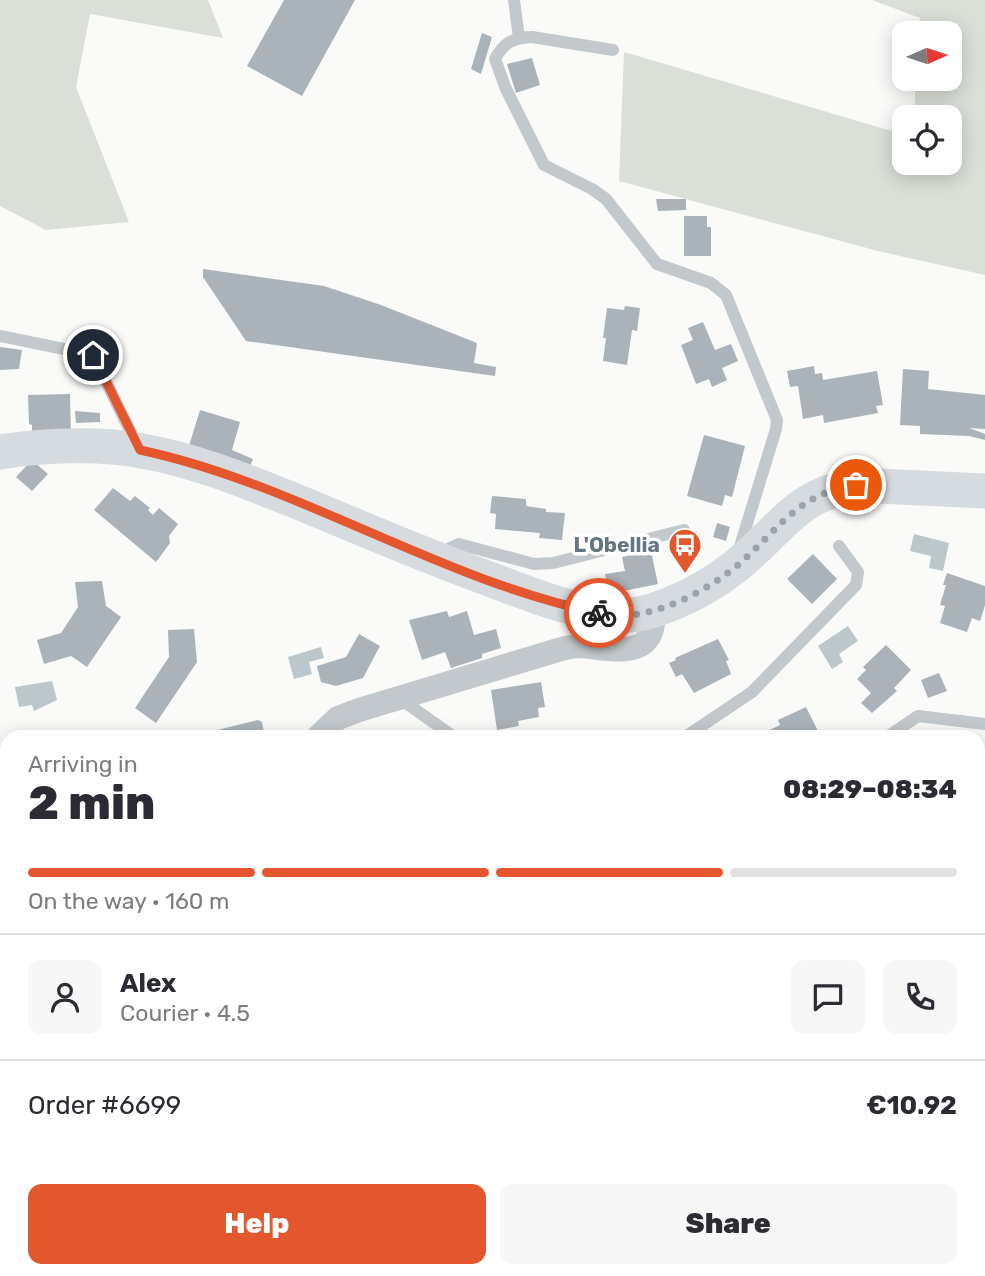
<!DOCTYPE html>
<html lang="en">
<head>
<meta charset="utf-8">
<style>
  :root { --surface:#fff; --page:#f7f7f7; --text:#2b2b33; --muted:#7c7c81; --line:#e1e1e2; --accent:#e4572e }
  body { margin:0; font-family:Rubik,sans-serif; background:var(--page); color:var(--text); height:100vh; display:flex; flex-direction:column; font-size:26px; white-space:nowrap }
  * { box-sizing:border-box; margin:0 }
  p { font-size:23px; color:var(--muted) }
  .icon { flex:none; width:38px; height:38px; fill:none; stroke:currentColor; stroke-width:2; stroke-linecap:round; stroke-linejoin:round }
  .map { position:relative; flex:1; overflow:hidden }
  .sheet { position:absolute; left:0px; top:730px; width:985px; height:548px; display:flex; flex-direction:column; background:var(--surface); border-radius:21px 21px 0 0; box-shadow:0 4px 18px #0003 }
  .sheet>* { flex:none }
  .needle { width:46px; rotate:87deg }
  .controls { position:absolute; left:892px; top:21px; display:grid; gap:14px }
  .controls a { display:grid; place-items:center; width:70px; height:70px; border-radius:14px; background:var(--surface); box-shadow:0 4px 18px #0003; font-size:35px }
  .pin { position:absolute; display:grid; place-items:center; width:60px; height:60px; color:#fff; margin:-30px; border:4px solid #fff; border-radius:50%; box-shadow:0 2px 7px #0007 }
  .courier { position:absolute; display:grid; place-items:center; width:70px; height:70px; margin:-35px; border:5px solid #e4572e; border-radius:50%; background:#fff; color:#222; box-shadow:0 2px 9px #0007 }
  .headline em { font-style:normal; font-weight:800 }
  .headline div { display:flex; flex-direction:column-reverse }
  .headline { display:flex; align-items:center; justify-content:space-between; height:119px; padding:0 28px }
  h1 { font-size:46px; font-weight:800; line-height:52px }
  .bar { display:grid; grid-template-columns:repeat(4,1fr); gap:10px 7px; align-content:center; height:84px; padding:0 28px }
  .bar i { height:9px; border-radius:5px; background:var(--line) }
  .bar .on { background:var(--accent) }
  .bar p { grid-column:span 4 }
  .line { display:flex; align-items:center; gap:18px; padding:0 28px; border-top:2px solid var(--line) }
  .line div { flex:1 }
  .round { display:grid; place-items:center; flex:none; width:74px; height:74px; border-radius:14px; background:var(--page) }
  .cta { display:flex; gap:14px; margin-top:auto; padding:14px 28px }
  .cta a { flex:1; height:80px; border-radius:14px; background:var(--accent); color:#fff; font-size:28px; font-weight:800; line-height:80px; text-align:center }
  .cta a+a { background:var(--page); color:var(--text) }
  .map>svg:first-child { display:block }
  .green { fill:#dadfd7 }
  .water { fill:#bbc7cb }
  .building { fill:#aab3b9 }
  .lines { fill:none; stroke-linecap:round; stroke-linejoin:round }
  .lane { stroke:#c3c8cc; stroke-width:12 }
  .street { stroke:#c3c8cc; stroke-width:24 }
  .secondary { stroke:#d6dbdf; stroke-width:35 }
  .done { stroke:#99a4ac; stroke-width:7; stroke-dasharray:0 12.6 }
  .route { stroke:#e4572e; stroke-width:9 }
  .labels { text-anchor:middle; stroke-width:7; stroke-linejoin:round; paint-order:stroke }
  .poi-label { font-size:21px; font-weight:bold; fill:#657683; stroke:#fff; text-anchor:end }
</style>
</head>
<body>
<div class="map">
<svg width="985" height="1276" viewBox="0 0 985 1276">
  <rect width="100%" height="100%" fill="#fafaf8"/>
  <!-- green -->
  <g class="green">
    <polygon points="0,0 208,0 223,38 90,14 76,87 129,222 46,230 0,206"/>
    <polygon points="872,0 985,0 985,275 878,251 619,181 624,52 905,135 905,163 950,163 950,117 914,117 916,79 950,79 950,33 919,33 920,18"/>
    <polygon points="951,1271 953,1276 259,1276 258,1271"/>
  </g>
  <!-- water -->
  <g class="water">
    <polygon points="914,534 949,543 943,571 929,568 931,556 910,551"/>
    <polygon points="848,626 858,641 839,654 843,662 832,669 818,646"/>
    <polygon points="321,647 324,658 309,662 312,674 294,679 288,657"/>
    <polygon points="52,681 57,700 34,711 32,705 19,707 15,687"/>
  </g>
  <!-- building -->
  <g class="building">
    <polygon points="284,0 355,0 302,96 247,66"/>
    <polygon points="482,33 492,37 481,74 471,69"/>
    <polygon points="532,58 540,85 516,93 507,64"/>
    <polygon points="656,199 686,199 686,210 658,211"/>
    <polygon points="684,216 707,216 707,227 711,227 711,256 684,256"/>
    <polygon points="203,269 324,286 381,305 477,343 474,363 496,367 495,376 246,341 203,277"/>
    <polygon points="625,306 640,308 637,331 632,330 627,365 603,361 606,338 603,338 607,308 624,310"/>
    <polygon points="703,322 715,350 731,344 738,361 722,368 727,380 712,387 709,379 696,384 681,345 693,340 688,328"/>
    <polygon points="0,347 22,350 19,369 0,370"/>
    <polygon points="814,366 815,374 822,373 823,380 877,371 883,405 876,406 878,413 824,423 823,415 803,419 798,386 790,387 787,371"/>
    <polygon points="903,369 929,371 928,389 985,395 985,429 969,428 985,434 985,440 969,436 920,434 920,426 900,425"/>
    <polygon points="70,394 71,436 32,438 32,425 29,424 28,395"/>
    <polygon points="200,410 240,422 232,450 253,459 249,469 188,449"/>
    <polygon points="75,411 100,413 100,422 76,423"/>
    <polygon points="704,435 745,446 732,497 725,495 722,506 687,496"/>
    <polygon points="32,460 48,474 32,491 16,477"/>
    <polygon points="113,488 130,501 135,496 150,508 148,510 153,515 159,508 178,524 169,536 170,543 156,562 94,510"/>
    <polygon points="492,496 526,499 526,506 546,509 546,512 565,513 562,540 539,538 540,533 495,529 496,514 490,513"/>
    <polygon points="717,523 730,527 726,541 713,537"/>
    <polygon points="651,551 658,584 609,594 605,574 625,571 622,557"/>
    <polygon points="813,554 837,579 812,604 787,579"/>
    <polygon points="947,573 985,586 985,605 980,621 972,618 967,632 940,623 945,606 940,605 946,585 943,585"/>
    <polygon points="102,581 106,606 121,617 87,667 71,656 44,664 37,640 61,633 78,607 75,582"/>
    <polygon points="447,611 449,617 467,611 474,635 496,629 501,648 482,654 482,658 451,668 445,652 422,660 409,620"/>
    <polygon points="194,629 197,662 156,723 135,708 169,657 168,630"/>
    <polygon points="359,634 380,646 363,678 336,686 321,682 317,666 346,657"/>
    <polygon points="718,639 729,660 726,661 731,674 694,693 682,674 676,677 669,663 676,660 675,658"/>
    <polygon points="886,645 911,670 894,688 897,691 872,713 861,703 871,693 857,679 866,670 863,667"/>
    <polygon points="939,673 947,691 928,698 921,680"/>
    <polygon points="541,682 545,707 538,708 539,717 518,721 519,726 497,730 491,690"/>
    <polygon points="806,707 818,731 821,730 824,737 755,737 780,725 778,720"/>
    <polygon points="258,720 262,722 265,737 218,737 217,730"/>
    <polygon points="0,763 7,766 7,826 0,823"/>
    <polygon points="7,1015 7,1054 0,1039 0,1017"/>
  </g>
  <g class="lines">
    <!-- lane -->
    <g class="lane">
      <polyline points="514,0 519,38"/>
      <path d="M 613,50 L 532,37 C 513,38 504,42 495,59 L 506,89 L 544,165 L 592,189 L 606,199 L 657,264 L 711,283 L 726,295 L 777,420 L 776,429 L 738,553"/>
      <polyline points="0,336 93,355 138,447"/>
      <polyline points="442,559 450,548 459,544 534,564 553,563 684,530"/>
      <polyline points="399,698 454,737"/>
      <polyline points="685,737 752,692 856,585 858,572 839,546"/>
      <polyline points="887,737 918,716 985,724"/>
    </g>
    <!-- street -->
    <g class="street">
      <path d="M 318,737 L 338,718 L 359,710 L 558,650 C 565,648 573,646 580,646 C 600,647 635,657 648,638 C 654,630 653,619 654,611"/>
      <polyline points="0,983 7,981"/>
    </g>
    <!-- secondary -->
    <path class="secondary" d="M 0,452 C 43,445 100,443 142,451 C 199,461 250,483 303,504 C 363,529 423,555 484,577 C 530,594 577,615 627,615 C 643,615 658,609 673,603 C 695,594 717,581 736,566 C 780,531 796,494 856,485 L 985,491"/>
  </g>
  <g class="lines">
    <!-- done -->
    <path class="done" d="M 599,613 C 609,614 621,616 631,615 C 668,611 709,589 738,565 C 779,529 798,493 856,485"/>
    <!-- route -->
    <path class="route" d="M 93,355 L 140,450 C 299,484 439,580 599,613"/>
  </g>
  <!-- icons -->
  <defs>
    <symbol id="bus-pin" viewBox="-11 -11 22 30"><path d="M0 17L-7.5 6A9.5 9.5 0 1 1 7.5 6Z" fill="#e4572e" stroke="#fff"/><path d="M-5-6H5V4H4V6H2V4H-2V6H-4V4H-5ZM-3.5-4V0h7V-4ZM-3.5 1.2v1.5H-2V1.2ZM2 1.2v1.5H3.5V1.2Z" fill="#fff"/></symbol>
  </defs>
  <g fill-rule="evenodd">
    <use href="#bus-pin" x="666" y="526" width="38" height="52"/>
  </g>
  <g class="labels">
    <!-- poi labels -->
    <g class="poi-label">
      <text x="660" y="552">L'Obellia</text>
    </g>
  </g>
</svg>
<div class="controls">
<a><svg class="needle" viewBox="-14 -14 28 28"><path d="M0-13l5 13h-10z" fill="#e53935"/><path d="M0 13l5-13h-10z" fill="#7c7c81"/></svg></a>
<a><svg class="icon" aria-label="locate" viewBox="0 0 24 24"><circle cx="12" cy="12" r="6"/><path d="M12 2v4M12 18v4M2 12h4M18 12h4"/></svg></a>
</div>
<div class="pin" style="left:856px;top:485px;background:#ea580c"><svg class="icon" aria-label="bag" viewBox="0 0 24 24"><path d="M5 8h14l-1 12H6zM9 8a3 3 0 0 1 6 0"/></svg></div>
<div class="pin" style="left:93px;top:355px;background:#1f2937"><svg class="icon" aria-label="home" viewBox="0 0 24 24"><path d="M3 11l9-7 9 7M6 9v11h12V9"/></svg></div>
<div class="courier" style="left:599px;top:613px"><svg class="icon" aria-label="bike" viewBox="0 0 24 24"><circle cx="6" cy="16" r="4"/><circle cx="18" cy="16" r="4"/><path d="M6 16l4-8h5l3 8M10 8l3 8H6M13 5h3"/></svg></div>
<section class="sheet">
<div class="headline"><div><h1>2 min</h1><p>Arriving in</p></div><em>08:29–08:34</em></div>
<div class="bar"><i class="on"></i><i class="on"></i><i class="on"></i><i></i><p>On the way · 160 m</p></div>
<div class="line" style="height:126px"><a class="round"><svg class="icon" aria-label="person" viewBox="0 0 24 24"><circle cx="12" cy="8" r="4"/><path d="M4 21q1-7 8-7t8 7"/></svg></a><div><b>Alex</b><p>Courier · 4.5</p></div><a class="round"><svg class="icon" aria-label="chat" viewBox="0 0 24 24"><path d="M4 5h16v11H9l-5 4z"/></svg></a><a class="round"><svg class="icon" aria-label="phone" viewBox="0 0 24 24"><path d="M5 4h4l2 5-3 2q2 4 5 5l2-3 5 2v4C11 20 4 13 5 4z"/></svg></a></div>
<div class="line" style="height:91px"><div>Order #6699</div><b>€10.92</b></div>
<div class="cta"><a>Help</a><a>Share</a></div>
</section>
</div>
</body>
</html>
